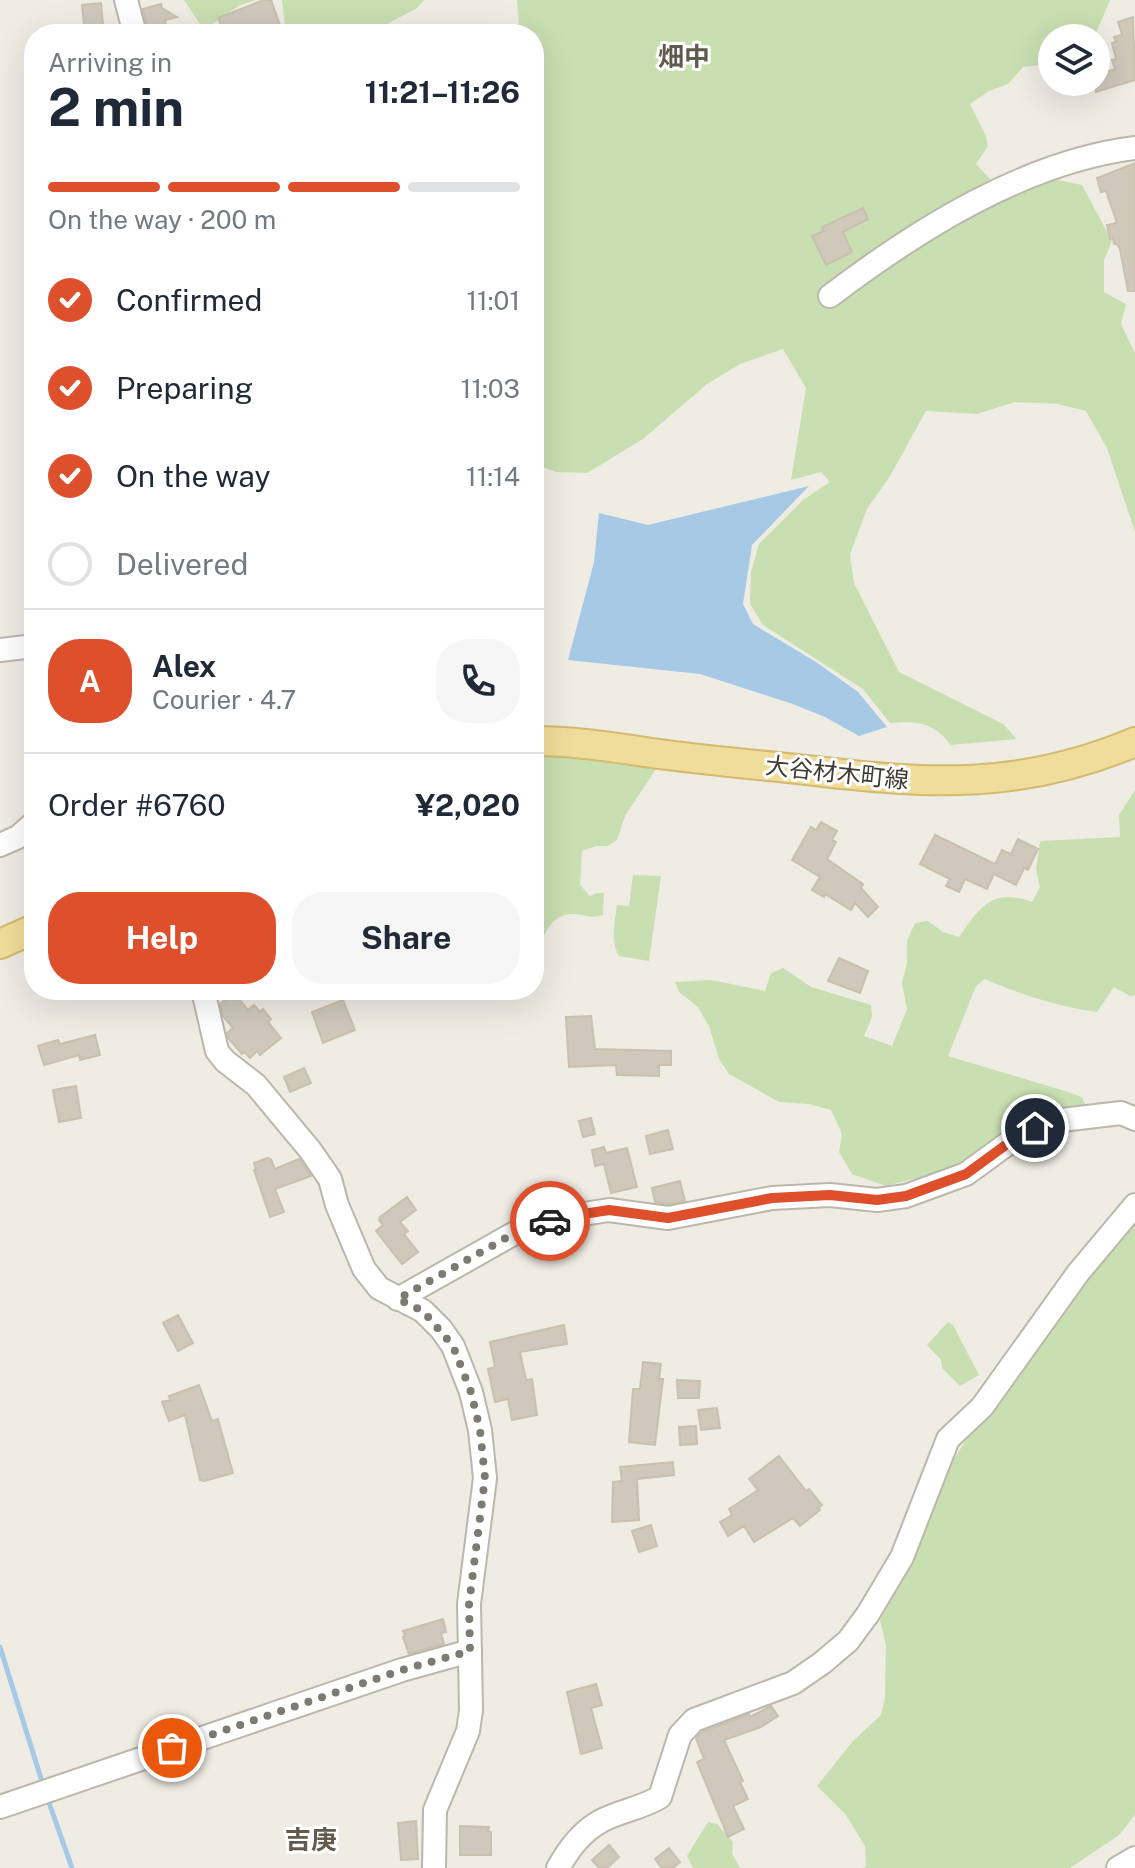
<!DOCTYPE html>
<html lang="en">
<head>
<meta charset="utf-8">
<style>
  :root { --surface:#fff; --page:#f6f6f7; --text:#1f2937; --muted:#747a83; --line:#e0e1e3; --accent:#de4f2c }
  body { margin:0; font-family:"Public Sans","Noto Sans JP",sans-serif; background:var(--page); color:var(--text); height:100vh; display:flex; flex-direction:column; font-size:30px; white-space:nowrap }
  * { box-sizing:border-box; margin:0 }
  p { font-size:26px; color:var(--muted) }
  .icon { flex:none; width:44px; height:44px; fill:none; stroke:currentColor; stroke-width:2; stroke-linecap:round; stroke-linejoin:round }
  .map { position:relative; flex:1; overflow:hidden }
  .drawer { position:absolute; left:24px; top:24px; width:520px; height:976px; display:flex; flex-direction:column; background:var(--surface); border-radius:32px; box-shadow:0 8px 32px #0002 }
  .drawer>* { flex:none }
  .tools { position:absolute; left:1038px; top:24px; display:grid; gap:16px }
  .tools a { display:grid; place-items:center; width:72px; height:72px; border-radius:50%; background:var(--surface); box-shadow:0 8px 32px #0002; font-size:40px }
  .pin { position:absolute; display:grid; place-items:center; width:68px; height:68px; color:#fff; margin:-34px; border:4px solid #fff; border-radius:50%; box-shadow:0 2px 8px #0007 }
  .courier { position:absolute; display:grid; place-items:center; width:80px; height:80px; margin:-40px; border:6px solid #de4f2c; border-radius:50%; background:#fff; color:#222; box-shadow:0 2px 10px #0007 }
  .overview em { font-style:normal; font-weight:700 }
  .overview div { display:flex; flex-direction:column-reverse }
  .overview { display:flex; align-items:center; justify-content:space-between; height:136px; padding:0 24px }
  h1 { font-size:52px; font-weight:700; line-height:60px }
  .bar { display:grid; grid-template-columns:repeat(4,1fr); gap:12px 8px; align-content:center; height:96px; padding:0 24px }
  .bar i { height:10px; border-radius:6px; background:var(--line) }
  .bar .selected { background:var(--accent) }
  .bar p { grid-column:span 4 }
  .line { display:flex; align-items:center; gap:20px; padding:0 24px; border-top:2px solid var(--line) }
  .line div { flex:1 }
  .round { display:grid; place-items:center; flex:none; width:84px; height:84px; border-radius:32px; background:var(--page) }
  ol { padding:0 24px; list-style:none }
  li { display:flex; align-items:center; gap:24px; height:88px }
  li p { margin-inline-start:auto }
  li .icon { padding:8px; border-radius:50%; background:var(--accent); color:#fff; stroke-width:4 }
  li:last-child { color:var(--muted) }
  li i { width:44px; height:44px; border:4px solid var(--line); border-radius:50% }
  .cta { display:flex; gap:16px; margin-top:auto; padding:16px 24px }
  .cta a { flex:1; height:92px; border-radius:32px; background:var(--accent); color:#fff; font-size:32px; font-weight:700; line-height:92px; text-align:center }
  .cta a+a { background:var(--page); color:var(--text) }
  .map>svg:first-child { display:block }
  .green { fill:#c8dfb1 }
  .water { fill:#a6c9e6 }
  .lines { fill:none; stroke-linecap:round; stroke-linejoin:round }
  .stream { stroke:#a6c9e6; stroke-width:5 }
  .building { fill:#cfc8bb; stroke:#c9c0af; stroke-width:2 }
  .minor-casing { stroke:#bcb7ab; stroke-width:26 }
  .major-casing { stroke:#d3ba6e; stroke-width:32 }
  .minor { stroke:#fff; stroke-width:22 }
  .major { stroke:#f1dd9b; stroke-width:28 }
  .done { stroke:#7d7a72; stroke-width:8; stroke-dasharray:0 14.4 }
  .route { stroke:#de4f2c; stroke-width:10 }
  .labels { text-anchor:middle; stroke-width:6; stroke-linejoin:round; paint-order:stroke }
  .street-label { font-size:24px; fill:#403c34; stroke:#fff }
  .neighbourhood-label { font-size:26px; font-weight:bold; fill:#625a4d; stroke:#fff }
</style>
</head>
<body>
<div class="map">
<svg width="1135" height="1868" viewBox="0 0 1135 1868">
  <rect width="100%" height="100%" fill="#efece4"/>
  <!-- green -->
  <g class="green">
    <polygon points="184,0 256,0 240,5 204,30"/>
    <polygon points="282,0 424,0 417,8 368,34 286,34"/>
    <path d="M 517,0 L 1110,0 L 1094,38 L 1052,38 L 1052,64 L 1023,67 L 1008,84 L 989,91 L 970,104 L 986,136 L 988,146 L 976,164 L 1009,199 L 1053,179 L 1082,185 L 1112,241 L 1104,260 L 1104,292 L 1126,304 L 1121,324 L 1135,353 L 1135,532 L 1107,448 L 1086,411 L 1058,404 L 1015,402 L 977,414 L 926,411 L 890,476 L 867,509 L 850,554 L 854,583 L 899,672 L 1003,724 L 1017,739 L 951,745 C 933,722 917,721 890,723 L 863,689 L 763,625 L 750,604 L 751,572 L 759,544 L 803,500 L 830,482 L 821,472 L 791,480 L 806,388 L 783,349 L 740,364 L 707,384 L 643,439 L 587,473 L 556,472 L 534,464 L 534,34 L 506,34 L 519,23 Z"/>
    <path d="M 561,750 L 658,766 L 625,816 L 617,840 L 608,846 L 596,846 L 582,851 L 580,885 L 590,896 L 597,893 L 604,893 L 603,915 C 587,920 585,913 571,914 C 551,915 545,934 537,950 L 534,949 L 534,754 L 544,755 Z"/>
    <path d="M 1135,790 L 1135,995 L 1130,996 L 1114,987 L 1097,1012 C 1063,1008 1016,993 985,979 L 976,986 L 948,1056 L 1065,1091 L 1082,1097 L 1087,1108 L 976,1160 L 940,1172 L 886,1186 L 852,1174 L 839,1152 L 842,1134 L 831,1110 L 809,1104 L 779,1102 L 729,1074 L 719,1059 L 709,1026 L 697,1006 L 679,992 L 675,982 L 711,980 L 765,991 L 771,973 L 783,968 L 811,987 L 871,1005 L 872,1017 L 864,1036 L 892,1046 L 907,1009 L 902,983 L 907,963 L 907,941 L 915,923 L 928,921 L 943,932 L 959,937 C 980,907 992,887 1032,902 L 1040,887 L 1036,869 L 1040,841 L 1120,837 L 1119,815 Z"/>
    <path d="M 633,875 L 661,876 L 649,961 L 619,956 C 610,941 615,921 617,905 L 629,906 Z"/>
    <polygon points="1135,1220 1135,1815 1119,1835 1070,1868 863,1868 866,1867 865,1846 846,1815 817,1786 853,1741 881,1715 885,1697 886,1645 880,1620 892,1599 942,1477 978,1422 1010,1389 1086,1280"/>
    <polygon points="948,1322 953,1325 979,1375 960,1386 942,1368 941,1360 927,1345"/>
    <polygon points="708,1822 717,1824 733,1842 732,1854 740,1868 693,1868 687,1856"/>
  </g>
  <!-- water -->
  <polygon class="water" points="809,486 752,545 743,604 753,624 816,662 858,692 887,727 859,736 825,717 793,704 700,674 568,660 594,562 599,513 648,525"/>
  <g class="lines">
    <!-- stream -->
    <g class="stream">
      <polyline points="0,1647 44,1788"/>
      <polyline points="47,1797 72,1868"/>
    </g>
  </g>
  <!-- building -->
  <g class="building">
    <polygon points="264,0 271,0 280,25 258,34 224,34 218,18"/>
    <polygon points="101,3 104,34 85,34 82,5"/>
    <polygon points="161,4 162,8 177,17 165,20 167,34 149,34 143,9"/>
    <polygon points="1133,17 1135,80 1096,92 1096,75 1115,69 1112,60 1116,59 1112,43 1116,42 1114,37 1122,35 1118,22"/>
    <polygon points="1135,163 1135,291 1128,291 1120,249 1117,244 1114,244 1113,238 1110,239 1107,225 1117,223 1106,191 1101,192 1097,178"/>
    <polygon points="863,208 868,219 843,232 852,252 826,265 812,236 824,231 822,227"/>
    <polygon points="821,822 837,831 832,840 836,842 827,859 863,884 861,888 878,907 868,917 855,903 851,910 825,894 824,897 812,890 820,877 792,860 811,827 816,830"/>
    <polygon points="935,835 995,864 1002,850 1011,854 1018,839 1038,849 1028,870 1024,868 1016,885 994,874 987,889 965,879 959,892 946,886 950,879 920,864"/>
    <polygon points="839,958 868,971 860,993 828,981"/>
    <polygon points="234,993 248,1010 254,1005 260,1012 263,1009 271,1019 268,1022 281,1038 260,1055 257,1051 250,1058 245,1052 242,1054 228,1038 227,1033 233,1028 223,1016 220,1004"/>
    <polygon points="343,1000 355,1030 323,1043 312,1012"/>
    <polygon points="591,1016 595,1049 671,1051 671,1065 659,1065 659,1076 617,1075 616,1065 569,1067 566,1017"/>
    <polygon points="95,1035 100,1055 80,1060 79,1055 44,1065 38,1046 58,1040 60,1044"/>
    <polygon points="304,1068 311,1083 290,1092 284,1077"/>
    <polygon points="76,1086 81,1118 59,1122 53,1090"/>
    <polygon points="591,1118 595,1134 583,1137 579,1121"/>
    <polygon points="668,1130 673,1149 650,1154 646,1136"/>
    <polygon points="604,1147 606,1153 627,1148 637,1187 611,1193 604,1164 595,1166 592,1150"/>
    <polygon points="267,1158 271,1159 275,1169 299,1159 311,1176 275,1189 284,1212 270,1217 254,1170 256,1169 254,1163"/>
    <polygon points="680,1181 685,1201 668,1204 655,1202 652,1188"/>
    <polygon points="407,1197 416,1210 400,1222 408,1231 404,1234 418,1252 402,1264 376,1231 383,1225 379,1220 380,1217"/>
    <polygon points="178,1315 193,1343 178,1351 163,1323"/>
    <polygon points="564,1325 567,1344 520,1352 526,1380 532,1379 537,1415 512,1420 508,1399 495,1402 488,1369 495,1367 490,1342"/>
    <polygon points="643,1362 661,1364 659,1379 663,1379 655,1445 629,1442 633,1389 640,1389"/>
    <polygon points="677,1380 700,1381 699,1398 678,1398"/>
    <polygon points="199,1385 212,1421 218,1419 233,1473 204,1481 200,1480 185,1415 169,1421 162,1402 171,1400 169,1396"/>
    <polygon points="717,1408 720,1428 701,1430 698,1410"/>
    <polygon points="696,1426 697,1444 680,1445 679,1427"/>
    <polygon points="779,1456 806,1491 809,1489 822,1505 818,1508 820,1510 800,1526 793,1518 754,1542 744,1526 728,1536 720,1522 732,1515 729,1509 758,1490 749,1479"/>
    <polygon points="673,1462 674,1475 637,1479 639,1520 612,1522 613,1482 622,1481 620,1467"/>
    <polygon points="651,1525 657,1546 639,1552 632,1531"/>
    <polygon points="443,1619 446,1632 441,1633 444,1644 409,1654 403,1637 405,1636 403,1631"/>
    <polygon points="596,1684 602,1705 591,1708 602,1748 581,1754 567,1692"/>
    <polygon points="771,1706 778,1716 761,1727 724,1740 743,1781 740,1782 748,1799 733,1806 744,1829 728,1837 697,1762 704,1759 696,1738 702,1732 749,1714 750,1717"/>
    <polygon points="416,1821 418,1859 401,1860 398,1823"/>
    <polygon points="460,1826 489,1827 488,1831 491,1832 491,1855 460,1855"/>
    <polygon points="609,1845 619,1857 607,1868 599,1868 592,1860"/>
    <polygon points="669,1848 680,1862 673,1868 662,1868 655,1859"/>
  </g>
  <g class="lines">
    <defs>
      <g id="minor">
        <polyline points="126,0 135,34"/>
        <path d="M 830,296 C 917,230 1024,162 1135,148"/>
        <polyline points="0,650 34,646"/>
        <polyline points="0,845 18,837 34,823"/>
        <polyline points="203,990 217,1051 225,1061 256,1085 310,1150 330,1179 337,1205 364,1269 379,1288 423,1311 441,1329 453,1346 471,1392 480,1430 485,1478 469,1604 471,1710 468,1731 435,1810 434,1868"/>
        <polyline points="398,1299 513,1234 564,1217 609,1210 668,1218 772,1198 830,1195 877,1200 906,1196 966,1174 1014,1139 1035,1128 1062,1120 1121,1113 1135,1119"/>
        <polyline points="0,1807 402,1670 470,1651"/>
        <path d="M 558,1868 C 569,1849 581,1832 601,1821 C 620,1811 642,1808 660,1797 L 680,1735 L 694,1720 L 793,1683 L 822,1663 L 848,1641 L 868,1614 L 902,1557 L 948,1439 L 982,1407 L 1078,1273 L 1135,1205"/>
        <polyline points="1118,1868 1135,1858"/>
      </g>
      <g id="major">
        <path d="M 534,741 C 579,741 623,749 667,755 C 713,761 760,765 806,770 C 928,784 1019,791 1135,742"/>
        <polyline points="0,944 34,929"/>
      </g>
    </defs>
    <!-- minor casing -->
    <use href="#minor" class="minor-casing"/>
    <!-- major casing -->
    <use href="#major" class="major-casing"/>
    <!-- minor -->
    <use href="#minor" class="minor"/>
    <!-- major -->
    <use href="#major" class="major"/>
  </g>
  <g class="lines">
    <!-- done -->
    <polyline class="done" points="172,1748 402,1670 470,1651 469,1604 485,1478 480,1430 471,1392 453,1346 423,1311 398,1299 513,1234 550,1221"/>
    <!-- route -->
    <polyline class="route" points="550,1221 564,1217 609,1210 668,1218 772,1198 830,1195 877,1200 906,1196 966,1174 1014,1139 1035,1128"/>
  </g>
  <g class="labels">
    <!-- street labels -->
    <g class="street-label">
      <text transform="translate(837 773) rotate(6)" y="8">大谷材木町線</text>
    </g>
    <!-- neighbourhood labels -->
    <g class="neighbourhood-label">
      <text x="684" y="66">畑中</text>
      <text x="311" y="1849">吉庚</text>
    </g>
  </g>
</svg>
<div class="tools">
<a><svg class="icon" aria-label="layers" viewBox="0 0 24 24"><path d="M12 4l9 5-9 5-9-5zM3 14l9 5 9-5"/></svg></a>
</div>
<div class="pin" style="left:172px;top:1748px;background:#ea580c"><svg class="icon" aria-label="bag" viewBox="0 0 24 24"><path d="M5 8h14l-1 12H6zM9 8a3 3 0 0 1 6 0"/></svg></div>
<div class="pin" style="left:1035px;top:1128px;background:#1f2937"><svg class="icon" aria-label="home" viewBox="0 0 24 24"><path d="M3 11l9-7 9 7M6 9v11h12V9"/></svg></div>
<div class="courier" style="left:550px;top:1221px"><svg class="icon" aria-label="car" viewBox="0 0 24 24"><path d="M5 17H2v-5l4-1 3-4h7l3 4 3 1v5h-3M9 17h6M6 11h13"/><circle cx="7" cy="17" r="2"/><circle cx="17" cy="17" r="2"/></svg></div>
<section class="drawer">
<div class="overview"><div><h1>2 min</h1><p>Arriving in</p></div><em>11:21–11:26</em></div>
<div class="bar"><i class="selected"></i><i class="selected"></i><i class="selected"></i><i></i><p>On the way · 200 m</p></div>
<ol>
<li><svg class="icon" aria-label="check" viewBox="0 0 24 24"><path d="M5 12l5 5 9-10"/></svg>Confirmed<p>11:01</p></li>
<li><svg class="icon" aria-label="check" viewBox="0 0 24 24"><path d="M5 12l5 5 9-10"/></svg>Preparing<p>11:03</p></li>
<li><svg class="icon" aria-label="check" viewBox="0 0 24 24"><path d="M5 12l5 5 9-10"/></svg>On the way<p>11:14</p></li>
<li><i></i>Delivered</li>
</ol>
<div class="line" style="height:144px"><b class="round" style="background:var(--accent);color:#fff">A</b><div><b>Alex</b><p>Courier · 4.7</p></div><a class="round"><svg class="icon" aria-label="phone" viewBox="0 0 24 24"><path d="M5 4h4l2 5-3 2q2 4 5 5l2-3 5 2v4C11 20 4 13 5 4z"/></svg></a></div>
<div class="line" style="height:104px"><div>Order #6760</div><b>¥2,020</b></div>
<div class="cta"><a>Help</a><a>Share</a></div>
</section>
</div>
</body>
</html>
